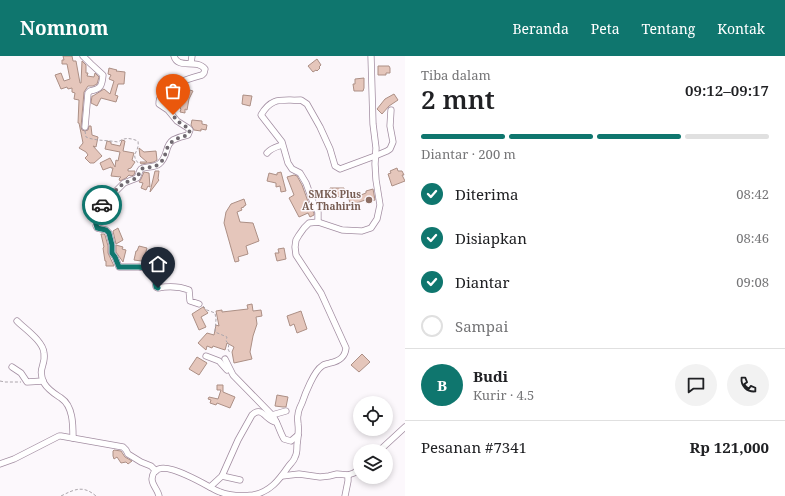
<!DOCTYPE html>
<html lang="id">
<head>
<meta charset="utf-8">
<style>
  :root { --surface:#fff; --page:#f2f2f2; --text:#202124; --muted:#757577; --line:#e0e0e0; --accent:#0f766e }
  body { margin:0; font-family:"Noto Serif",serif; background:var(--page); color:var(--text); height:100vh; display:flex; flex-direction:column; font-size:15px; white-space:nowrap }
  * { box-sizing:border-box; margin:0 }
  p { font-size:13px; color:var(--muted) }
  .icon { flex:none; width:22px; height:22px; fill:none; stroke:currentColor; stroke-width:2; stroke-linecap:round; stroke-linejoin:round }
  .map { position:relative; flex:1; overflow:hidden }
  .drawer { display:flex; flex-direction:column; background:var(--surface); width:380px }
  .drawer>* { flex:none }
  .buttons { position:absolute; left:353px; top:340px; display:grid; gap:8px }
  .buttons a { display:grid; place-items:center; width:40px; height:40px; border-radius:50%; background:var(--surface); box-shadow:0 2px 6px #0003; font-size:20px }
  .pin { position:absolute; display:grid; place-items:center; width:34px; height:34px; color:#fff; margin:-41px -17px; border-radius:50% 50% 50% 0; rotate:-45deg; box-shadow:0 0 4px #0007 }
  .pin .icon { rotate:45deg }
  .courier { position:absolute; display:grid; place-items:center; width:40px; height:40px; margin:-20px; border:3px solid #0f766e; border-radius:50%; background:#fff; color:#222; box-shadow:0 1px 5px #0007 }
  .head em { font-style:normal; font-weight:600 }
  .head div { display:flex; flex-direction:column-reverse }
  .head { display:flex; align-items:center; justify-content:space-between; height:68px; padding:0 16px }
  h1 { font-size:26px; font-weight:600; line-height:30px }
  .bar { display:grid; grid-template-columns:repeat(4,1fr); gap:6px 4px; align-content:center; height:48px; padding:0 16px }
  .bar i { height:5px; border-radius:3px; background:var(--line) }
  .bar .active { background:var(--accent) }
  .bar p { grid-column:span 4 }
  .line { display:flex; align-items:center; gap:10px; padding:0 16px; border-top:1px solid var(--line) }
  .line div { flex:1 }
  .round { display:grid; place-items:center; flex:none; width:42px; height:42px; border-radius:21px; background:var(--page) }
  ol { padding:0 16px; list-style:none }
  li { display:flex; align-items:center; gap:12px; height:44px }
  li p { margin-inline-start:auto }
  li .icon { padding:4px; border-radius:50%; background:var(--accent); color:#fff; stroke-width:4 }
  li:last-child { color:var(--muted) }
  li i { width:22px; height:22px; border:2px solid var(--line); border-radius:50% }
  header { display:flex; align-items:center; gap:24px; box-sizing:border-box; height:56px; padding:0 20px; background:var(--accent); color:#fff }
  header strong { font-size:19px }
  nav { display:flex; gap:22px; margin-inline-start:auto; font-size:14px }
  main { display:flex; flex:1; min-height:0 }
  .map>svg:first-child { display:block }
  .building { fill:#e5c6bb; stroke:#ac8f85 }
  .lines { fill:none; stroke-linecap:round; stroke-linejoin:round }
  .minor-casing { stroke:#a38ea2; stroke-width:7 }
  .path { stroke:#aca6ac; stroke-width:1; stroke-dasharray:3 2; stroke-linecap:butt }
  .minor { stroke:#fff; stroke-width:5.5 }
  .done { stroke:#706970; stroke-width:4; stroke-dasharray:0 7.2 }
  .route { stroke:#0f766e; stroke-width:5 }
  .education-dot { fill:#8d6e63; stroke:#fcf8fc; stroke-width:1.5 }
  .labels { text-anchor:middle; stroke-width:3; stroke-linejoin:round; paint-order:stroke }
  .education-label { font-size:10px; font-weight:bold; fill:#785e54; stroke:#fcf8fc; text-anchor:end }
</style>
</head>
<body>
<header>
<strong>Nomnom</strong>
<nav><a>Beranda</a><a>Peta</a><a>Tentang</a><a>Kontak</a></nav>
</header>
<main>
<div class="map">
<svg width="405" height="440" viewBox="0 0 405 440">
  <rect width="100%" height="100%" fill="#fcf8fc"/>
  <!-- building -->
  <g class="building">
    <polygon points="63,0 72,0 73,5 76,5 80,27 81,27 82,5 86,9 86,17 88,17 87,20 94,21 95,17 99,21 97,28 93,30 88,30 84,36 81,71 82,74 85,75 88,74 89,70 91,70 92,79 98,81 96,91 93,90 102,100 94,107 90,107 85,102 88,99 86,96 79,92 83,87 79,67 78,67 79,44 74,43 75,37 72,36 72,32 68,33 67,31 61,33 55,19 61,17 64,25 70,23 67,8 62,8 62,4 64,4"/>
    <polygon points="317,3 321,9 319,11 320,12 317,15 316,14 313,16 308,10"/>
    <polygon points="378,10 389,10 390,12 390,17 386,17 386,19 378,19"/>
    <polygon points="109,12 117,14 116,15 125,16 124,28 118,28 115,39 118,40 116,46 101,42 97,50 91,47 92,40 93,40 104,33 110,38 114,25 109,23 111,19 108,18"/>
    <polygon points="364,22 364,32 363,35 354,35 353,28 355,28 355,23"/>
    <polygon points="190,34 193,35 189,43 187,54 185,53 185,57 180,56 181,53 180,52 181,43 185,43"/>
    <polygon points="394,38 398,44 389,50 382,58 377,53 385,43"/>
    <polygon points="243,39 252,40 250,50 242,48"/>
    <polygon points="192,64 202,65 202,68 207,69 206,74 201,73 201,75 194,74 191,69"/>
    <polygon points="122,84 125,85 123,95 134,97 132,104 135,106 131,112 128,113 128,115 135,115 134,119 131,120 129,119 126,122 120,125 119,123 121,121 111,120 113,112 111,112 111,111 103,114 100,107 110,102 115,111 116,104 118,105 120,96 105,93 107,85 111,86 111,88 120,90"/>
    <polygon points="139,92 144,96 156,95 157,104 154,106 141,108 140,106 147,106 140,100"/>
    <polygon points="397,112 398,115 402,115 404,119 402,119 405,125 392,130 388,118 391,117 390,115"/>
    <polygon points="155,115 159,115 158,123 159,124 150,136"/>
    <polygon points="144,116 149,117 150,131 148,130 146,134 141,132 143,127 139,126 141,123"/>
    <polygon points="281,116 286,135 281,136 280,130 276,131 276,127 267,125 269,117 277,119 277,117"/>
    <polygon points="294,119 297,120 302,129 310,151 314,157 314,159 310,161 308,157 299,161 289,142 294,139 287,121"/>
    <polygon points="330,132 344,132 344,141 329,140"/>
    <polygon points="373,133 375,144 369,146 368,143 351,149 348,141 353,140 353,142 366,137 366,135"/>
    <polygon points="244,143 246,149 244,150 244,151 241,152 242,154 237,156 240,166 253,167 259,185 246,190 248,198 238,201 239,205 235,206 224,167 226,156 231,148"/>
    <polygon points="118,172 123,184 116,188 113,175"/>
    <polygon points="101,178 104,178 105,179 108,190 108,197 114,210 106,210 106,205 105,205 103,192 104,191"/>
    <polygon points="116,189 123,191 122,193 126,194 123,206 116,196"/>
    <polygon points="139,190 147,192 145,199 150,201 149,206 134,204 136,195 137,195"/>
    <polygon points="284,192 286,203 277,205 275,197 279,197 278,193"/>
    <polygon points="252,248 253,255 261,254 262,260 256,261 257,268 253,280 250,296 252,303 234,307 232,296 234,291 227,287 225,294 213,290 212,292 207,290 206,294 198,287 207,277 214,279 216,269 219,270 216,255 222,254 222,256 248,253 247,249"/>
    <polygon points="203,251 208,257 201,261 206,271 199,274 192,258"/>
    <polygon points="301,255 307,273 297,277 294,268 290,270 287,260"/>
    <polygon points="362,298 370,306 359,316 351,309"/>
    <polygon points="197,301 207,307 199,319 189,313"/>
    <polygon points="217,329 223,329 223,336 235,341 230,352 217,347 216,349 210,347 211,344 208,343 209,341 218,343 221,334 217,334"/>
    <polygon points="277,339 288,341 286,351 283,351 275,350"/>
    <polygon points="114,394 121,395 125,401 132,405 128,408 126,406 121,407 117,401 114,403 113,400 113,395"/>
  </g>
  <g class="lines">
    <defs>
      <g id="minor">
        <path d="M 83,0 L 91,8 L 103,19 C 102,30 101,33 90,35 L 88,37 L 85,71"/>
        <path d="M 174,0 C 178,14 196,2 205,13 L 204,17 L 202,19 C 191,22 168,29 162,38 C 160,41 159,45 159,48 L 168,54 L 177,65 L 188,72 L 190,74 L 188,79 C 183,80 177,82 173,84 C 164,90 169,100 159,108 C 154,112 145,110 141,113 C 139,115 139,119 137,122 L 124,127 L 116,135 L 106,140 L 103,145 L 96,170 L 97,172 L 106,174 L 109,177 L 112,189 L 112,197 L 115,201 L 119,211 L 139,211 L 151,213 L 153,214 L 154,219 L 156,231 L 158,232 C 169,230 178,230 189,234 L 190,245 L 199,248"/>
        <polyline points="191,7 192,0"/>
        <path d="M 267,97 C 271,92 276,91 282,89"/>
        <path d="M 318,166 L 318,156 L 314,149 L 306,127 L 300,117 L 292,113 L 288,107 L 282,86 L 261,59 C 272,40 282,45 301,44 L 307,48 L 320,71 L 330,93 L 335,110 L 340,113 L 375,100 L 387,95 L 390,93 L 393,86 L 390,70 L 391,54"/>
        <path d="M 17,265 C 25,273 43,285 44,297 C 46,310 37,312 44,327 C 48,334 55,338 61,342 C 73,350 73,368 73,382"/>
        <polyline points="206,300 219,305 227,314"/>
        <path d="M 225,303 L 233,319 L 272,359 C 278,366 279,375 284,383 L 291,385 L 298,379"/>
        <polyline points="12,311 21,317 27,326 43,325"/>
        <polyline points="272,359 286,355"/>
        <polyline points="379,395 405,371"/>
        <polyline points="0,408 14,403 59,380 61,380 123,391 126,394 128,398 141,406 151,410 156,415"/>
        <polyline points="222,420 240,424"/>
        <polyline points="282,420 299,418 320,421 329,420 337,418 348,419 354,417 360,412"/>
        <path d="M 210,431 L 222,420 L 238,384 L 252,359 C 262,349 266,365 276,366"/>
        <path d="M 159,440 C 158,434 152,429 152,423 C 154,394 210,433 220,436 C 230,440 243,440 253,439 C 270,436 279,424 288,411 C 290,408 294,405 295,401 C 297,398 297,393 297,389 C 298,382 299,375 298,368 C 298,365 297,362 298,359 C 298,355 300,351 302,347 C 305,338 314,315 322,310 C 324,308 327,308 330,307 C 340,305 345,301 346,292 L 321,237 L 296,199 L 295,191 L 296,184 L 299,179 L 304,172 L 309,167 L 318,166 L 342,174 L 362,175 L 371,172 L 377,163 L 380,149 L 376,124 L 375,108 L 376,92 L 373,68 L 371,0"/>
        <polyline points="345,440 348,425 348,419"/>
      </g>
    </defs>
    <!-- minor casing -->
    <use href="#minor" class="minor-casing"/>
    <!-- path -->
    <g class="path">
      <path d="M 85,75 L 86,81 C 95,85 107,84 118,86 C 125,81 130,82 138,85 C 140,97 129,97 139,108"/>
      <polyline points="203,250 207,254 215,257 216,263 215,276 227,281 226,285 229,288 228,293 230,297"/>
      <polyline points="0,325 5,326 21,326"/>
      <path d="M 61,440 C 75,433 83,429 96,440"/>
    </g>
    <!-- minor -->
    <use href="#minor" class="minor"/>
  </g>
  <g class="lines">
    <!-- done -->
    <path class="done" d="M 102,149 L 106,140 L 114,136 L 124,127 L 137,122 L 141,113 C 147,111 154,112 159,108 C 167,101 164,96 169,89 C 173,83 181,81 188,79 L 190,74 L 188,72 L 177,65 L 173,59"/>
    <!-- route -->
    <polyline class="route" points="102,149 96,168 97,172 106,174 109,177 112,189 112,197 115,201 119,211 139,211 151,213 153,214 154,219 156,231 158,232"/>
  </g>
  <!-- markers -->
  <circle class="education-dot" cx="369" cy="144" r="4"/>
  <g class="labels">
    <!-- education labels -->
    <g class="education-label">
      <text x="361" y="142">SMKS Plus<tspan x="361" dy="12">At Thahirin</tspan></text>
    </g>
  </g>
</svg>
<div class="buttons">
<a><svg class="icon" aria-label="locate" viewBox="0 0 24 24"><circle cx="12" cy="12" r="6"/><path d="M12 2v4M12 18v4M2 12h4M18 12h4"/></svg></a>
<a><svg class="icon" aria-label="layers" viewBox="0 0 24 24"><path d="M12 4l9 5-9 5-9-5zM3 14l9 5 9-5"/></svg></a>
</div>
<div class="pin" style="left:173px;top:59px;background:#ea580c"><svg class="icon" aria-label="bag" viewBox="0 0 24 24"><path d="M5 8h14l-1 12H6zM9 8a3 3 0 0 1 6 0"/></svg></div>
<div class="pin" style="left:158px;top:232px;background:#1f2937"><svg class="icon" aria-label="home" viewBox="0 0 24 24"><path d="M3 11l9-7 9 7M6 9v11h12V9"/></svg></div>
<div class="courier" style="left:102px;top:149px"><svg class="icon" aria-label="car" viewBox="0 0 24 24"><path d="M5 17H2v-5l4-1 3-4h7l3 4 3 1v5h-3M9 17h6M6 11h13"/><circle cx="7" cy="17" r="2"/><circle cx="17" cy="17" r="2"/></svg></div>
</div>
<section class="drawer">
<div class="head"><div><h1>2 mnt</h1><p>Tiba dalam</p></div><em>09:12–09:17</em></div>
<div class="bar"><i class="active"></i><i class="active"></i><i class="active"></i><i></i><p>Diantar · 200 m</p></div>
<ol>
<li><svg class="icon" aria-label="check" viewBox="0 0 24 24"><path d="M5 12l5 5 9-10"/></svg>Diterima<p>08:42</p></li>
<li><svg class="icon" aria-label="check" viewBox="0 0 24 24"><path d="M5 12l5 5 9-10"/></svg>Disiapkan<p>08:46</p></li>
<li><svg class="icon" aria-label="check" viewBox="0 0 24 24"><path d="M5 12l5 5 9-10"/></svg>Diantar<p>09:08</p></li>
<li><i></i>Sampai</li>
</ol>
<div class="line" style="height:72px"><b class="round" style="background:var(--accent);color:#fff">B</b><div><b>Budi</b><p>Kurir · 4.5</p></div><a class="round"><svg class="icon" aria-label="chat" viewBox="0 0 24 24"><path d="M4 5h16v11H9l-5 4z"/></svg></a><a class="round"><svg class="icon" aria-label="phone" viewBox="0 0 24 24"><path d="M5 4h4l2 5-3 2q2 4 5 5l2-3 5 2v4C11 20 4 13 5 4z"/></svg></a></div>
<div class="line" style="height:52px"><div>Pesanan #7341</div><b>Rp 121,000</b></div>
</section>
</main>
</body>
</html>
